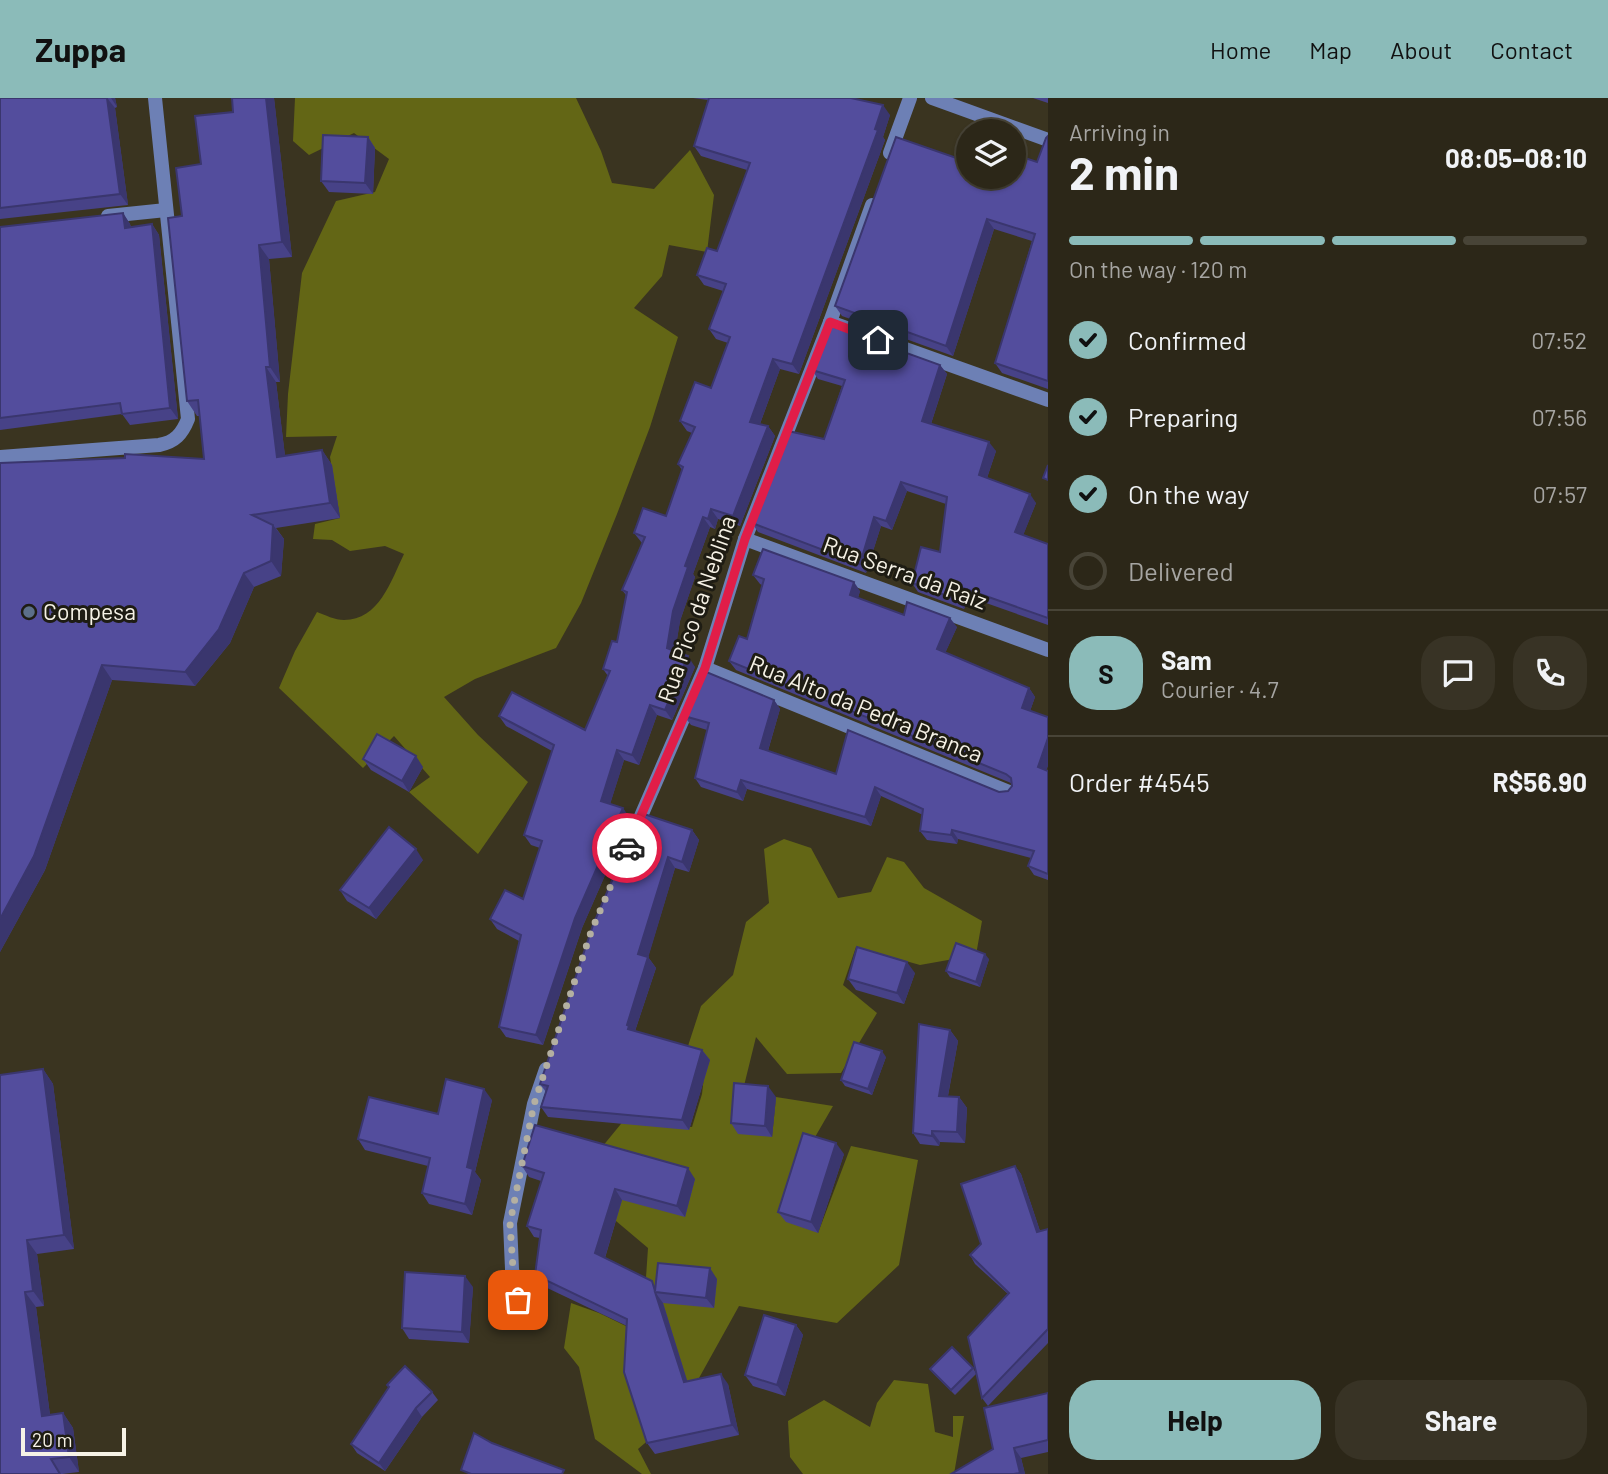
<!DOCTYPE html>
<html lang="en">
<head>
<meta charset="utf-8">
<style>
  :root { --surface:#2c2718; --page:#383325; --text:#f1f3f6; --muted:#a6a5a2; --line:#484437; --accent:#8bbbb9 }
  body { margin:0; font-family:Barlow,sans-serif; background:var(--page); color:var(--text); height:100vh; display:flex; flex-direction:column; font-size:26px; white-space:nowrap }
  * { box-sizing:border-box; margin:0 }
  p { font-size:23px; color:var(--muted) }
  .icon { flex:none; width:38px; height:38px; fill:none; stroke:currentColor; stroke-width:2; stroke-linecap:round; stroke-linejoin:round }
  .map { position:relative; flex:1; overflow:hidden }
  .drawer { display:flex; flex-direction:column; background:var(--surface); width:560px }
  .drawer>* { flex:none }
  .fabs { position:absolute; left:956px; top:21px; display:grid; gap:14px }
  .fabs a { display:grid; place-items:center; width:70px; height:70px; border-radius:50%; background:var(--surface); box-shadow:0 2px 5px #0004,0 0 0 2px var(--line); font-size:35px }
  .scale { position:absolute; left:21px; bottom:18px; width:105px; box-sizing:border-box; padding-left:7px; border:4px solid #f6f2e6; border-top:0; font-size:19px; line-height:24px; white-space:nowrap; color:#f6f2e6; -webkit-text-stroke:5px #1e1c13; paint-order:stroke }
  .pin { position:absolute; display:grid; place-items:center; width:60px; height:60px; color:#fff; margin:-30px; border-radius:14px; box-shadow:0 4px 10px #0006 }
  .courier { position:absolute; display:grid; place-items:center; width:70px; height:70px; margin:-35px; border:5px solid #e11d48; border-radius:50%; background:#fff; color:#222; box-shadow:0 2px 9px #0007 }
  .summary em { font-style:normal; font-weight:700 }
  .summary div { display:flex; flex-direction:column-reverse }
  .summary { display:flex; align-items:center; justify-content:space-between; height:119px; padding:0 21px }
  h1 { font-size:46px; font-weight:700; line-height:52px }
  .bar { display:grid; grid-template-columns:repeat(4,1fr); gap:10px 7px; align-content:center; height:84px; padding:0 21px }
  .bar i { height:9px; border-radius:5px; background:var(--line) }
  .bar .on { background:var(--accent) }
  .bar p { grid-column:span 4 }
  .line { display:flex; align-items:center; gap:18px; padding:0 21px; border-top:2px solid var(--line) }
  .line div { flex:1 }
  .round { display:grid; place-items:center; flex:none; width:74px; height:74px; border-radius:28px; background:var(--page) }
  ol { padding:0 21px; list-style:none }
  li { display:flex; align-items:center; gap:21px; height:77px }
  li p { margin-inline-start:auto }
  li .icon { padding:7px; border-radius:50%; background:var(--accent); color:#111; stroke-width:4 }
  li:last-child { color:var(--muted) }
  li i { width:38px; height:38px; border:4px solid var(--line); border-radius:50% }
  .action { display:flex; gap:14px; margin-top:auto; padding:14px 21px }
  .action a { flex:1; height:80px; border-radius:28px; background:var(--accent); color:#111; font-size:28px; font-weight:700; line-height:80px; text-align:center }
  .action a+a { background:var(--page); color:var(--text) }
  header { display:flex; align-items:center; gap:42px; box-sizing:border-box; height:98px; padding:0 35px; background:var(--accent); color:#111 }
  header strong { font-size:33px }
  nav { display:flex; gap:38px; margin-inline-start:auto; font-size:24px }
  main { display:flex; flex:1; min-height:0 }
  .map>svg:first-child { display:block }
  .forest { fill:#636615 }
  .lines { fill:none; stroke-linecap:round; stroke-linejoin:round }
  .street { stroke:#6d80b5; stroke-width:14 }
  .wall { fill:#474287 }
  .shaded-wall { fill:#3a366e }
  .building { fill:#534d9d; stroke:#3a366e; stroke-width:2 }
  .done { stroke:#b4b0a1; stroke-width:7; stroke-dasharray:0 12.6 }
  .route { stroke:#e11d48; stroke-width:9 }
  .service-dot { fill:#5c6f8a; stroke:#1e1c13; stroke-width:2.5 }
  .labels { text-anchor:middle; stroke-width:6; stroke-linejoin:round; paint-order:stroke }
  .street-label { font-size:23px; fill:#f6f2e6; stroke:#1e1c13 }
  .poi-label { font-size:23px; fill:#f6f2e6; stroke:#1e1c13; text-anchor:start }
</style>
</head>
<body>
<header>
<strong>Zuppa</strong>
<nav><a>Home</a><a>Map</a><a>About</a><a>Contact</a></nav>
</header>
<main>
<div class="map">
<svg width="1048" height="1376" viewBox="0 0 1048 1376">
  <rect width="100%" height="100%" fill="#3a3420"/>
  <!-- forest -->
  <g class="forest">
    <path d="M 295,0 L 576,0 L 601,53 L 612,85 L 654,91 L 690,52 L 714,97 L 707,154 L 669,147 L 662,178 L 634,210 L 678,239 L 650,329 L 617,416 L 581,505 L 556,550 L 475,581 L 444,599 L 478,637 L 528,684 L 478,756 L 409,694 L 430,679 L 394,638 L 363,670 L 279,590 L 295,553 L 317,514 C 325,517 335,522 344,522 C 379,522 391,483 404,456 L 385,448 L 350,453 L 332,442 L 313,441 L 315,426 L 340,420 L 330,359 L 337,338 L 286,339 L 288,296 L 302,175 L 336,103 L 375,94 L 389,61 L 354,35 L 309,57 L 293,43 Z"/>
    <polygon points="784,741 811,750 838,800 871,794 887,759 904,764 924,790 982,823 976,857 920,867 856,849 843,887 877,915 841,975 787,976 756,939 742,996 772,1039 776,999 833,1008 811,1046 818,1135 851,1048 918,1062 899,1167 837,1225 739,1208 679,1316 638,1351 651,1376 642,1376 595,1341 579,1269 564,1250 571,1205 599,1215 628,1229 645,1194 648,1150 616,1123 593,1060 625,1021 692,1029 702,996 704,978 688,948 701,908 733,877 746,824 769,805 764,751"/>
    <polygon points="894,1282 928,1286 935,1334 953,1339 953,1318 964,1318 954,1376 803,1376 790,1359 788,1323 824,1302 870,1329 877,1305"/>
  </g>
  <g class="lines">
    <!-- street -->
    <g class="street">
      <polyline points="932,0 1048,42"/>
      <polyline points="890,55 910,0"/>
      <polyline points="108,118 166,112"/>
      <polyline points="830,224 1048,302"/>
      <path d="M 0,359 L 159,347 C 175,344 182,336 188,321 L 155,0"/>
      <polyline points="745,441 1048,552"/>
      <polyline points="705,570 1009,694"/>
      <polyline points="635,732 705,570 745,441 830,224 872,107"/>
      <polyline points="518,1202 512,1171 510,1125 534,1006 546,971"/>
    </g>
  </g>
  <!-- wall -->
  <g class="wall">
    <polygon points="0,0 115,0 117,9 115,10 128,107 0,121"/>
    <polygon points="232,0 274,0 292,159 269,161 280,284 276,284 285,358 322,352 332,367 340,420 276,430 284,441 281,478 254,489 230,545 195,588 112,582 45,772 0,854 0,365 204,361 200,318 197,318 187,303 182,118 201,66 233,14"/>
    <polygon points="693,0 851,0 890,17 883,39 885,42 799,276 780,271 760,326 768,328 775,338 740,428 718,421 715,431 710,429 693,476 695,479 680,523 675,553 695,569 672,622 657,617 639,667 624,662 610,706 630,720 582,830 543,947 506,939 499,929 519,843 497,831 490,821 523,801 540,750 531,747 524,737 552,653 506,628 499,618 585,632 608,578 603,571 617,544 626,497 622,492 642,445 634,435 666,418 682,372 678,366 692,335 687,333 680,323 711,290 728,245 716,241 709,231 723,193 704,187 697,177 717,153 747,72 701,58 694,48 708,2"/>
    <polygon points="1033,0 1048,0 1048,5"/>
    <polygon points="1048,38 1048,291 1002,275 995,265 1032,143 994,131 953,258 842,218 835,208 968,79 1037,64"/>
    <polygon points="368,39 375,50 373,96 329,94 321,83"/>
    <polygon points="123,115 130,126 131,129 152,126 159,137 178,321 130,327 122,316 0,332 0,129"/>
    <polygon points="940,267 947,276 931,326 996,353 987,380 1036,405 1023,437 1048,446 1048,527 969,499 964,511 918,494 912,485 940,454 946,406 907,393 892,432 881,428 866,475 758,434 752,425 824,341 842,288 818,281 812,272"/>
    <polygon points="753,477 860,493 858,500 904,517 957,529 945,555 1029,590 1035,599 1030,613 1048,619 1048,667 1046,672 1048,673 1048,782 1034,777 1028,768 1031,760 958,741 957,746 927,742 920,733 923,717 881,698 871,728 747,691 743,703 701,689 695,680 707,632 691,627 684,618 774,602 780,611 768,653 836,676 999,694 1008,693 1012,688 1011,685 736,572 729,563 747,541 762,487 760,486"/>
    <polygon points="363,661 423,669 409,694 371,672"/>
    <polygon points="692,732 699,742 689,774 675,770 648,859 656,870 635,933 702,952 710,962 689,1032 548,1019 541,1009 546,994 540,986 593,827"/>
    <polygon points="423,762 376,821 347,803 340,792"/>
    <polygon points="989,861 980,889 950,879 946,873"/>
    <polygon points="915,875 904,906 856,892 848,881"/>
    <polygon points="950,932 958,943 948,998 959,999 967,1010 965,1045 940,1044 939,1048 920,1046 913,1035"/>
    <polygon points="886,959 872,997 845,988 841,982"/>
    <polygon points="43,971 53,986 74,1151 37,1156 44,1208 36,1209 50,1317 63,1315 73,1330 79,1374 62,1376 0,1376"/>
    <polygon points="776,999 772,1039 738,1036 731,1025"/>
    <polygon points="492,1002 475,1074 481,1082 472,1117 429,1106 422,1095 428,1068 365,1052 358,1041 438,1016"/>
    <polygon points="844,1056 818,1135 786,1124 778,1114"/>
    <polygon points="522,1068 695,1081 685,1119 622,1102 605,1160 655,1188 717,1181 714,1210 663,1205 687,1283 728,1286 739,1337 655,1356 647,1345 627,1228 543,1188 535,1177 540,1140 534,1139 527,1128 541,1083 529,1079"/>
    <polygon points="1015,1068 1021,1076 1040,1133 1048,1131 1048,1245 988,1308 982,1300 977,1275 955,1297 934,1276 930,1271 973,1270 976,1275 1008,1196 975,1166 970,1157 981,1146"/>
    <polygon points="473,1189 469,1245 409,1241 402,1230"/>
    <polygon points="796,1227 803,1237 785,1298 753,1288 745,1277"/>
    <polygon points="432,1294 438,1302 422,1319 385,1373 357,1355 351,1346"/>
    <polygon points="1048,1295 1048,1354 1021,1360 1025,1376 951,1376 993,1351"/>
  </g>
  <!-- shaded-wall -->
  <g class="shaded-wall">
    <polygon points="107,0 115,10 128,107 120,96"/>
    <polygon points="111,0 115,0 117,9"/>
    <polygon points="266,0 274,0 292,159 282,144"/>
    <polygon points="883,7 890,17 883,39 885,42 799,276 792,266"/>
    <polygon points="368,39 375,50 373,96 365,85"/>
    <polygon points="123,115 130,126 132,140 125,130"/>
    <polygon points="987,121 994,131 953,258 946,248"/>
    <polygon points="152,126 159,137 178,321 170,310"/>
    <polygon points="259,147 269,161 280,284 270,269"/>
    <polygon points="773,261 780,271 757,334 750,324"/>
    <polygon points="940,267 947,276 929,332 922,323"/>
    <polygon points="266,269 276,284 287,374 277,359"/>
    <polygon points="768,328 775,338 740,428 733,418"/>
    <polygon points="989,344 996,353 985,386 979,377"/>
    <polygon points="322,352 332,367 340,420 330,405"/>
    <polygon points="901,384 907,393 892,432 886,423"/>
    <polygon points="1030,396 1036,405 1021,443 1015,434"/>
    <polygon points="711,411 718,421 715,431 708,421"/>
    <polygon points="703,419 710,429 693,476 695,479 680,523 674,560 667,550 673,513 685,468"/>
    <polygon points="874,419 881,428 866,475 860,466"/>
    <polygon points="273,427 284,441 281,478 271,463"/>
    <polygon points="244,475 254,489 230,545 195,588 185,574"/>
    <polygon points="854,484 860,493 856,506 850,497"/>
    <polygon points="963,490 969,499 964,511 958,502"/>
    <polygon points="950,520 957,529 943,560 937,551"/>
    <polygon points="688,558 695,569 672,622 665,612"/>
    <polygon points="102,567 112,582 45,772 0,854 0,821"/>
    <polygon points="1029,590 1035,599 1028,619 1022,610"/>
    <polygon points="774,602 780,611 766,659 760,650"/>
    <polygon points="650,607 657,617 639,667 632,657"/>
    <polygon points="1048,640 1048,668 1044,678 1038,669"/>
    <polygon points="617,652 624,662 608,713 601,703"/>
    <polygon points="416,658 423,669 409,694 402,683"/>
    <polygon points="741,682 747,691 743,703 737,694"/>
    <polygon points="875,689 881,698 871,728 865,719"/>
    <polygon points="623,710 630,720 582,830 543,947 536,937 575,820"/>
    <polygon points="692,732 699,742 689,774 682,764"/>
    <polygon points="952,732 958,741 957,746 951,737"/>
    <polygon points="416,751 423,762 376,821 369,810"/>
    <polygon points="668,759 675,770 646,867 638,856"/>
    <polygon points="985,856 989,861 980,889 976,884"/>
    <polygon points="648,859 656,870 634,936 628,931 627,927"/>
    <polygon points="907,864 915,875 904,906 897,895"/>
    <polygon points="950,932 958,943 946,1008 939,998"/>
    <polygon points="702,952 710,962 689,1032 682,1022"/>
    <polygon points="882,953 886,959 872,997 868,991"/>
    <polygon points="43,971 53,986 74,1151 64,1137"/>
    <polygon points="768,988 776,999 772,1039 765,1028"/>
    <polygon points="484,991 492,1002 475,1074 481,1082 472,1117 465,1106 467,1069"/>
    <polygon points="959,999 967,1010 965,1045 957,1034"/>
    <polygon points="932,1033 940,1044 939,1048 932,1038"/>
    <polygon points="836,1045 844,1056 818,1135 811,1124"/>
    <polygon points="1015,1068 1021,1076 1043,1142 1037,1134"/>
    <polygon points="688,1070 695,1081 685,1119 677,1108"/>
    <polygon points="615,1091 622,1102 603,1166 595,1155"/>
    <polygon points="27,1142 37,1156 44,1208 33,1193"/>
    <polygon points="710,1170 717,1181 714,1210 706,1200"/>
    <polygon points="465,1178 473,1189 469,1245 462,1234"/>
    <polygon points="25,1194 36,1209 52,1333 42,1318"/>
    <polygon points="655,1194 663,1205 691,1295 684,1284"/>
    <polygon points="796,1227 803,1237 785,1298 777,1287"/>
    <polygon points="721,1276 728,1286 739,1337 732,1327"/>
    <polygon points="416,1310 422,1319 385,1373 379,1365"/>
    <polygon points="63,1315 73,1330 79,1374 69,1359"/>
    <polygon points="1014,1350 1021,1360 1025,1376 1021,1376 1020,1375"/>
  </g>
  <!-- building -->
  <g class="building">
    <polygon points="0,0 107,0 120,96 0,110"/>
    <polygon points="232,0 266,0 282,144 259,147 270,269 266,269 277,359 322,352 330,405 252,417 273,427 271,463 244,475 219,531 185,574 102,567 34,758 0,821 0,365 125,360 125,356 204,361 198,302 187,303 168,120 182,118 176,70 201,66 195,18 233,14"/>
    <polygon points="709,0 851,0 883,7 875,31 878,32 792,266 773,261 750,324 768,328 733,418 711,411 708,421 703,419 685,468 688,469 673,513 667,550 688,558 665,612 650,607 632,657 617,652 601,703 623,710 575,820 536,937 499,929 521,837 490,821 505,792 523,801 542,743 524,737 554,647 499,618 512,594 585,632 610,573 603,571 612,543 617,544 627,494 622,492 645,439 634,435 643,410 666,418 683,369 678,366 695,329 680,323 695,284 711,290 730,239 709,231 726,186 697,177 707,150 717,153 750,65 694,48"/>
    <polygon points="323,37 368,39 365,85 321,83"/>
    <polygon points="1048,38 1048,283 995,265 1035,136 987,121 946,248 835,208 896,39 968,64 968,79 1013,79 1013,56 1037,64 1046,40"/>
    <polygon points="123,115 125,130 152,126 170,310 122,316 120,305 0,320 0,129"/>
    <polygon points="829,227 940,267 922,323 989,344 979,377 1030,396 1015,434 1048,446 1048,520 963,490 958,502 912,485 921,449 940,454 947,399 901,384 886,423 874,419 860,466 752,425 788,333 824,341 845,282 812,272"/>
    <polygon points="1048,367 1048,382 1043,380"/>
    <polygon points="763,451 854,484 850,497 904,517 907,504 950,520 937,551 1029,590 1022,610 1048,619 1048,640 1038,669 1048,673 1048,776 1028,768 1034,753 952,732 951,737 920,733 923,711 875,689 865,719 741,682 737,694 695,680 709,625 684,618 704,573 774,602 760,650 836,676 848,632 999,694 1008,693 1012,688 1011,680 1006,676 729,563 739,538 747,541 764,481 753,477"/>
    <polygon points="377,636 416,658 402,683 363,661"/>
    <polygon points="641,715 692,732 682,764 668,759 638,856 648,859 627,927 629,928 628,931 702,952 682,1022 541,1009 548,988 540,986 593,827"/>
    <polygon points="389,729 416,751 369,810 340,792"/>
    <polygon points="956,845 985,856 976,884 946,873"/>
    <polygon points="857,849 907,864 897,895 848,881"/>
    <polygon points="919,926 950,932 939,998 959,999 957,1034 932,1033 932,1038 913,1035"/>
    <polygon points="854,944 882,953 868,991 841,982"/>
    <polygon points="43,971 64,1137 27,1142 33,1193 25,1194 42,1318 63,1315 69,1359 51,1361 60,1376 0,1376 0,977"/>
    <polygon points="446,981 484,991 467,1069 473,1071 465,1106 422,1095 430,1060 358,1041 369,999 438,1016"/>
    <polygon points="734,985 768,988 765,1028 731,1025"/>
    <polygon points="535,1027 688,1070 677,1108 615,1091 595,1155 652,1183 655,1193 658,1165 710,1170 706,1200 655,1194 684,1284 721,1276 732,1327 647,1345 624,1274 627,1221 535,1177 541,1132 527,1128 544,1075 522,1068"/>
    <polygon points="803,1035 836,1045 811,1124 778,1114"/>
    <polygon points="1015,1068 1037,1134 1048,1131 1048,1231 982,1300 968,1239 1009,1195 970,1157 981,1146 961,1086"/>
    <polygon points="405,1174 465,1178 462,1234 402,1230"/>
    <polygon points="764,1217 796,1227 777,1287 745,1277"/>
    <polygon points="952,1249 973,1270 951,1292 930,1271"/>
    <polygon points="405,1268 432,1294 416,1310 379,1365 351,1346 389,1289 387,1287"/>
    <polygon points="1048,1295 1048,1342 1014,1350 1020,1375 1014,1376 951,1376 993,1351 984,1310"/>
    <polygon points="474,1335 492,1345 564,1372 562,1376 471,1376 461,1372"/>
  </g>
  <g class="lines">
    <!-- done -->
    <polyline class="done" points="518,1202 513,1171 510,1125 534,1006 591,834 627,750"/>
    <!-- route -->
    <polyline class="route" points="627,750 705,570 745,441 830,224 878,242"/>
  </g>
  <!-- markers -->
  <circle class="service-dot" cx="29" cy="514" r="7"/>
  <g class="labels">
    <!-- street labels -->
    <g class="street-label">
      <text transform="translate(905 475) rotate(20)" y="8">Rua Serra da Raiz</text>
      <text transform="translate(697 511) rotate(-71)" y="8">Rua Pico da Neblina</text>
      <text transform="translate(866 611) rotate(22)" y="8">Rua Alto da Pedra Branca</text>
    </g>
    <!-- poi labels -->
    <g class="poi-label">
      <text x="43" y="522">Compesa</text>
    </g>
  </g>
</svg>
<div class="fabs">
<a><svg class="icon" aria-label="layers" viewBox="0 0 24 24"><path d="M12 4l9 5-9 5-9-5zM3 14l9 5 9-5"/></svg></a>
</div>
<div class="scale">20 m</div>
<div class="pin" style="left:518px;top:1202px;background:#ea580c"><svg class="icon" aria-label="bag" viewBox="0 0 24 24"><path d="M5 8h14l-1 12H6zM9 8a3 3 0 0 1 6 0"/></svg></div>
<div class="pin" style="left:878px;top:242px;background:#1f2937"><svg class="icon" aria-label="home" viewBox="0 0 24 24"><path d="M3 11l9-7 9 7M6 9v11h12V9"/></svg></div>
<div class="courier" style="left:627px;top:750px"><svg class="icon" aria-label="car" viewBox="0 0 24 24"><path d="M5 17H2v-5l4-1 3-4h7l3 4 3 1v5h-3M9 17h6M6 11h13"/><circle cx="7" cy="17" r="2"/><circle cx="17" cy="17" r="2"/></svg></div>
</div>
<section class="drawer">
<div class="summary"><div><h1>2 min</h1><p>Arriving in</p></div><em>08:05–08:10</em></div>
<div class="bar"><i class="on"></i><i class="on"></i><i class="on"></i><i></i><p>On the way · 120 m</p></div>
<ol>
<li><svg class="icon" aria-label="check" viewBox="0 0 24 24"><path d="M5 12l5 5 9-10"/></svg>Confirmed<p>07:52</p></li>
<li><svg class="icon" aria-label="check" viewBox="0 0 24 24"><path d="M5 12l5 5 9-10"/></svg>Preparing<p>07:56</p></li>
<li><svg class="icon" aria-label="check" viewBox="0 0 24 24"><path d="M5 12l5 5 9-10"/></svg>On the way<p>07:57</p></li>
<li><i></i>Delivered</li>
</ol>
<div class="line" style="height:126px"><b class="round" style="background:var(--accent);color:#111">S</b><div><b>Sam</b><p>Courier · 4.7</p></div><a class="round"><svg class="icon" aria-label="chat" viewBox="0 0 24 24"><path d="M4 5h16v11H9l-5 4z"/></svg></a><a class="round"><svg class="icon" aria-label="phone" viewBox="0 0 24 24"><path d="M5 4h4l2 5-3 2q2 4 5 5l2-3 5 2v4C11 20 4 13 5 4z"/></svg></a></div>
<div class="line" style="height:91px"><div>Order #4545</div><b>R$56.90</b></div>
<div class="action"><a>Help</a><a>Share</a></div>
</section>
</main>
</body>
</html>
